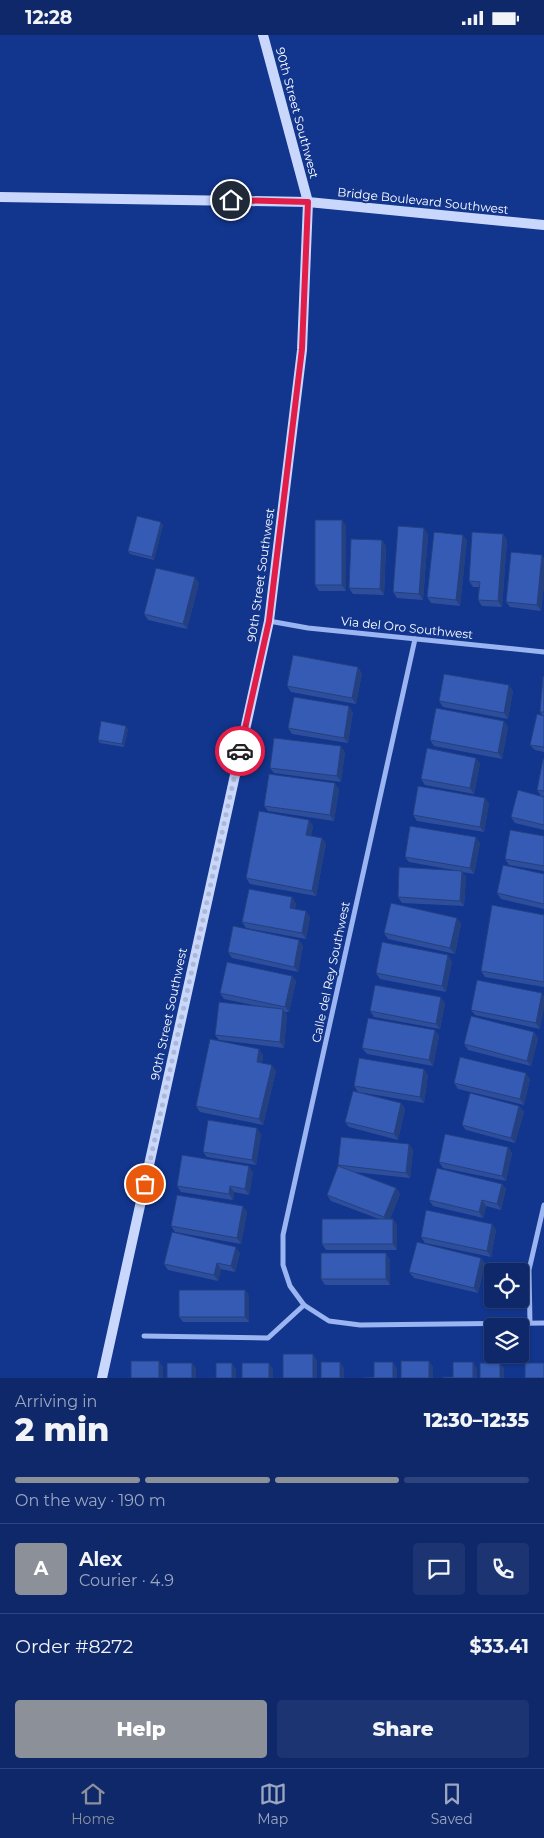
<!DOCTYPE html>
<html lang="en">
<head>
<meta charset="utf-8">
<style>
  :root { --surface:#0e286a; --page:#1c3472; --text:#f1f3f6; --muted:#9ba6c1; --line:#2e447e; --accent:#8c9099 }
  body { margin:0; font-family:Montserrat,sans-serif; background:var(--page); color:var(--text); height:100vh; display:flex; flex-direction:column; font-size:19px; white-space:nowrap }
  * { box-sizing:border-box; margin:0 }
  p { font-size:16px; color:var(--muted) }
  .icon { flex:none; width:28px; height:28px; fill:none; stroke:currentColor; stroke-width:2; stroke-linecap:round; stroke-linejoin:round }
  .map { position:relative; height:1343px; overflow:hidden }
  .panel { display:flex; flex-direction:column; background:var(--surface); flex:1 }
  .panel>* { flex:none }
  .fabs { position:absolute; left:484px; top:1228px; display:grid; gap:10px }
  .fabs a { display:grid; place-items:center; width:45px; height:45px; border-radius:5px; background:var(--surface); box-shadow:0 1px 4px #0004,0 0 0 1px var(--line); font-size:25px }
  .pin { position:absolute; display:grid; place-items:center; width:42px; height:42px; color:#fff; margin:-21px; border:2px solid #fff; border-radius:50%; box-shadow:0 1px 5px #0007 }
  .courier { position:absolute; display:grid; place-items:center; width:50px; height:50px; margin:-25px; border:4px solid #e11d48; border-radius:50%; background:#fff; color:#222; box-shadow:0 1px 6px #0007 }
  .headline em { font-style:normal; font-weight:800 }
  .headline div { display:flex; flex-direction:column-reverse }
  .headline { display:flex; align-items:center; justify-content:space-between; height:85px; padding:0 15px }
  h1 { font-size:32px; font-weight:800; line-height:38px }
  .bar { display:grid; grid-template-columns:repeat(4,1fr); gap:8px 5px; align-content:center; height:60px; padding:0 15px }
  .bar i { height:6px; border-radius:4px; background:var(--line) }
  .bar .active { background:var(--accent) }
  .bar p { grid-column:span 4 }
  .line { display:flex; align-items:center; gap:12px; padding:0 15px; border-top:1px solid var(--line) }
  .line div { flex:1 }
  .round { display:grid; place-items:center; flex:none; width:52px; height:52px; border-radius:5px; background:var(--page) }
  .action { display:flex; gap:10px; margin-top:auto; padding:10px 15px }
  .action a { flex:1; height:58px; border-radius:5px; background:var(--accent); color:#fff; font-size:20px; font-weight:800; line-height:58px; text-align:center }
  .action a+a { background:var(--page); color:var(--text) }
  .status { display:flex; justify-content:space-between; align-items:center; height:35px; padding:0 25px; background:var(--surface); direction:ltr }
  .status svg { height:14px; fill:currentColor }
  .dock { display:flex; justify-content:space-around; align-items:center; height:70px; border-top:1px solid var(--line); background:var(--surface); font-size:14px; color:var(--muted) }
  .dock a { display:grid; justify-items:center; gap:2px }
  .dock .active { color:var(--accent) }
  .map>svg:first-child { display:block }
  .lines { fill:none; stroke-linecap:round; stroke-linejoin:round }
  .street { stroke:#9ab5f1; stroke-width:5 }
  .secondary { stroke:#c9d7fc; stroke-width:10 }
  .wall { fill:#2e4e9c }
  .shaded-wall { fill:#25407f }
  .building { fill:#355bb5; stroke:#25407f }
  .done { stroke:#acb8d7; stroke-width:5; stroke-dasharray:0 9 }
  .route { stroke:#e11d48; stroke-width:6 }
  .labels { text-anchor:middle; stroke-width:4; stroke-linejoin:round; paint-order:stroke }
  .street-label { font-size:12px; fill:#fff; stroke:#12358d }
</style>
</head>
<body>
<div class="status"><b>12:28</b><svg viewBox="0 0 49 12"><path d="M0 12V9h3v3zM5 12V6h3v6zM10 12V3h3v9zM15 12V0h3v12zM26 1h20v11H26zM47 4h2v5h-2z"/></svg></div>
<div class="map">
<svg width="544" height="1343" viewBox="0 0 544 1343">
  <rect width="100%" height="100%" fill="#12358d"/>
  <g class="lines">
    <!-- street -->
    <g class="street">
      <polyline points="269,586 308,593 544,617"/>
      <polyline points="415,604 283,1200 283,1230 290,1251 304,1270 329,1286 360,1290 544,1288"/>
      <polyline points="530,1288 529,1235 544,1170"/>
      <polyline points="144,1301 268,1303 304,1270"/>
    </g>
    <!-- secondary -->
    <g class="secondary">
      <polyline points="0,162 308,167 544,190"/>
      <polyline points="102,1343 269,586 302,315 308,167 263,0"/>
    </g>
  </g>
  <!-- wall -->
  <g class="wall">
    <polygon points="342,485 346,491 346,556 319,556 315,550"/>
    <polygon points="163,490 154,525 130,519 128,516"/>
    <polygon points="428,499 423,565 397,563 393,557"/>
    <polygon points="503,499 507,505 502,572 482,571 478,565 479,552 473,552 469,546"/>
    <polygon points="382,505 386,511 384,560 353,559 349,553"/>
    <polygon points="467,505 460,571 431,568 427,562"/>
    <polygon points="544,523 544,550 541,576 510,572 506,567"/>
    <polygon points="199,548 187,594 148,585 144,579"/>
    <polygon points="362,638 356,669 291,657 287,651"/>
    <polygon points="544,642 544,717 535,715 530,710 542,680 540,677"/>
    <polygon points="509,650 513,656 508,684 443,672 439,666"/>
    <polygon points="353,677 348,708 292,699 288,693"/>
    <polygon points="504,686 508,692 502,724 434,711 430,705"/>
    <polygon points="128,694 124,712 100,708 98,705"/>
    <polygon points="345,717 341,747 274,738 270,733"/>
    <polygon points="544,724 544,761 541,761 537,755"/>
    <polygon points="480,728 474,759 425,750 421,744"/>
    <polygon points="339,754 334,786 268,776 264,771"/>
    <polygon points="544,762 544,795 515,788 511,782"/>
    <polygon points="489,768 484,797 417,786 413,780"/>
    <polygon points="309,785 313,791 311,801 322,803 326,809 316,861 250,849 246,843"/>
    <polygon points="544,801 544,836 509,830 505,824"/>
    <polygon points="480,808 474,839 462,837 466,842 464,871 402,868 398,862 459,836 409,827 405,822"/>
    <polygon points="544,839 544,874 501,864 497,858"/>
    <polygon points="296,868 295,874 306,876 310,882 306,904 246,893 242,887"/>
    <polygon points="544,880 544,952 485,942 481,936"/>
    <polygon points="461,888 455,919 388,904 384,898"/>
    <polygon points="299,905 303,911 298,937 232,923 228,917"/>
    <polygon points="452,926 446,957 380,944 376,938"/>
    <polygon points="292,941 296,946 289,977 285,977 287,980 284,1013 219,1005 215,1000 262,972 224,964 220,958"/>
    <polygon points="542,958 540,994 475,980 471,975"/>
    <polygon points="445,968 440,994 374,982 370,976"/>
    <polygon points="435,995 439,1001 433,1031 367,1019 362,1013"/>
    <polygon points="534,997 538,1003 531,1031 468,1015 464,1009"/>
    <polygon points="259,1014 263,1020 262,1028 276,1036 263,1090 200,1077 196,1071"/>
    <polygon points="428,1040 424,1068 358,1057 354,1051"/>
    <polygon points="530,1044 524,1070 458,1054 454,1048"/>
    <polygon points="401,1068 405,1074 398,1105 349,1092 345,1087"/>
    <polygon points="519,1071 524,1077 515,1108 466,1095 462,1090"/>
    <polygon points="261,1099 256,1130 207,1122 203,1117"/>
    <polygon points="409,1109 413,1115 410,1143 354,1137 396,1153 400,1159 390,1184 393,1184 397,1190 397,1215 326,1215 322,1209 379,1184 331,1166 327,1160 339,1131 338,1130"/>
    <polygon points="508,1112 512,1118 506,1146 443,1133 439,1127"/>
    <polygon points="253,1137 249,1160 234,1157 233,1165 181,1157 177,1151"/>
    <polygon points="502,1149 506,1154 501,1175 486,1171 483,1183 433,1171 429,1165"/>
    <polygon points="247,1177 241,1209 175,1197 171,1191"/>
    <polygon points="492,1189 496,1195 491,1222 425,1208 421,1202"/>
    <polygon points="240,1218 235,1237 221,1234 218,1246 168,1235 164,1229"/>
    <polygon points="481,1223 485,1228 478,1258 414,1243 409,1237"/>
    <polygon points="390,1224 390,1250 325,1250 321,1244"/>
    <polygon points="245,1255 249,1261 249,1287 183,1287 179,1282"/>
  </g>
  <!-- shaded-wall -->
  <g class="shaded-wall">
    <polygon points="342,485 346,491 346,556 342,550"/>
    <polygon points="161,487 163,490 154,525 152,522"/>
    <polygon points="424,493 428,499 423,565 419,559"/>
    <polygon points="503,499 507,505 502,572 498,566"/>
    <polygon points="463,500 467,505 460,571 456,565"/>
    <polygon points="382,505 386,511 384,560 380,554"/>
    <polygon points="542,520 544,523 544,550 541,576 537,570"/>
    <polygon points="195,542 199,548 187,594 183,589"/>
    <polygon points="358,632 362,638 356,669 352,663"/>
    <polygon points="509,650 513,656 508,684 504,678"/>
    <polygon points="349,671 353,677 348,708 344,703"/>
    <polygon points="504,686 508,692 502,724 498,718"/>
    <polygon points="126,691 128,694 124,712 122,709"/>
    <polygon points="341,711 345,717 341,747 337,741"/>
    <polygon points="476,723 480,728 474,759 470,753"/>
    <polygon points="335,748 339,754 334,786 330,780"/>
    <polygon points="485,763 489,768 484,797 480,792"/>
    <polygon points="309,785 313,791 310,806 306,800"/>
    <polygon points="476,802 480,808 474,839 470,833"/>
    <polygon points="322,803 326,809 316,861 312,856"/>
    <polygon points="462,836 466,842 464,871 460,866"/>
    <polygon points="292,862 296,868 294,879 290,873"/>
    <polygon points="306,876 310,882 306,904 302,898"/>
    <polygon points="457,883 461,888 455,919 450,913"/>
    <polygon points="299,905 303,911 298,937 294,932"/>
    <polygon points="448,920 452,926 446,957 442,951"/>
    <polygon points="292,941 296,946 289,977 285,972"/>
    <polygon points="542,958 544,961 544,974 540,994 536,988"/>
    <polygon points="441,962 445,968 440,994 436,989"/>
    <polygon points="283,974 287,980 284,1013 280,1007"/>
    <polygon points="435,995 439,1001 433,1031 429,1025"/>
    <polygon points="534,997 538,1003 531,1031 527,1026"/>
    <polygon points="259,1014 263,1020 261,1032 257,1027"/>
    <polygon points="272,1030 276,1036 263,1090 259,1084"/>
    <polygon points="424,1034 428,1040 424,1068 420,1062"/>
    <polygon points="526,1038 530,1044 524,1070 520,1064"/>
    <polygon points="401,1068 405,1074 398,1105 394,1099"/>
    <polygon points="519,1071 524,1077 515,1108 511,1103"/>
    <polygon points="257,1093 261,1099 256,1130 252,1125"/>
    <polygon points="409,1109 413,1115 410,1143 406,1138"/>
    <polygon points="508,1112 512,1118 506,1146 502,1141"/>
    <polygon points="249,1131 253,1137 249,1160 245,1154"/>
    <polygon points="502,1149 506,1154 501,1175 497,1169"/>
    <polygon points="230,1151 234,1157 233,1165 229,1159"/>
    <polygon points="396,1153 400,1159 388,1188 384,1182"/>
    <polygon points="482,1165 486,1171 483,1183 479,1177"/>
    <polygon points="243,1171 247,1177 241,1209 237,1203"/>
    <polygon points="393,1184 397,1190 397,1215 393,1209"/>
    <polygon points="492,1189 496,1195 491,1222 487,1216"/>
    <polygon points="236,1212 240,1218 235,1237 231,1231"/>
    <polygon points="386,1218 390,1224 390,1250 386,1244"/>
    <polygon points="481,1223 485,1228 478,1258 474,1253"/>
    <polygon points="217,1228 221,1234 218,1246 214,1240"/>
    <polygon points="245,1255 249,1261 249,1287 245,1282"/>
    <polygon points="313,1319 317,1325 317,1343 313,1343"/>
    <polygon points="159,1326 163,1332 163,1343 159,1343"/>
    <polygon points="429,1326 433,1332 433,1343 429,1343"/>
    <polygon points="340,1327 344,1333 344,1343 340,1343"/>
    <polygon points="393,1327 397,1333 397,1343 393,1343"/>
    <polygon points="473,1327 477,1333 477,1343 473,1343"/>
    <polygon points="192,1328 196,1333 196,1343 192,1343"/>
    <polygon points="232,1328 236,1334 236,1343 232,1343"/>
    <polygon points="269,1328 273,1334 273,1343 269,1343"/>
    <polygon points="500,1328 504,1333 504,1343 500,1343"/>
  </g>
  <!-- building -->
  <g class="building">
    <polygon points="137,481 161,487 152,522 128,516"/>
    <rect x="315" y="485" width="27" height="65"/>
    <polygon points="398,491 424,493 419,559 393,557"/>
    <polygon points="434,497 463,500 456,565 427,562"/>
    <polygon points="472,497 503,499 498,566 478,565 480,547 469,546"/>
    <polygon points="351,504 382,505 380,554 349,553"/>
    <polygon points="511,517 542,520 537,570 506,567"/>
    <polygon points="156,533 195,542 183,589 144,579"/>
    <polygon points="293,620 358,632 352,663 287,651"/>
    <polygon points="444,639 509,650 504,678 439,666"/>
    <polygon points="543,641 544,642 544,677 540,677"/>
    <polygon points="294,662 349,671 344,703 288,693"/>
    <polygon points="436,673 504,686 498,718 430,705"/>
    <polygon points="537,679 544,681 544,712 530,710"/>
    <polygon points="101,686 126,691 122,709 98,705"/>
    <polygon points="274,703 341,711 337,741 270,733"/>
    <polygon points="427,713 476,723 470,753 421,744"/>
    <polygon points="543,724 544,724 544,756 537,755"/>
    <polygon points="269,739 335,748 330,780 264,771"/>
    <polygon points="418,751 485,763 480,792 413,780"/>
    <polygon points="518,755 544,762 544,790 511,782"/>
    <polygon points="259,776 309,785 306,800 322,803 312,856 246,843"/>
    <polygon points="410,791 476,802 470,833 405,822"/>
    <polygon points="510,795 544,801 544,831 505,824"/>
    <polygon points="503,830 544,839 544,869 497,858"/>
    <polygon points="399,832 462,836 460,866 398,862"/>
    <polygon points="249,854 292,862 290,873 306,876 302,898 242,887"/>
    <polygon points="391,868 457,883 450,913 384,898"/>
    <polygon points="492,870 544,880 544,947 481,936"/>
    <polygon points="233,891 299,905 294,932 228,917"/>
    <polygon points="382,907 448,920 442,951 376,938"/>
    <polygon points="227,927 292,941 285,972 220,958"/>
    <polygon points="477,945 542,958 536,988 471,975"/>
    <polygon points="375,950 441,962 436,989 370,976"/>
    <polygon points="219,967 283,974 280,1007 215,1000"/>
    <polygon points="471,981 534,997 527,1026 464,1009"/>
    <polygon points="368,983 435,995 429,1025 362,1013"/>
    <polygon points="210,1004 259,1014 257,1027 272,1030 259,1084 196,1071"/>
    <polygon points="460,1022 526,1038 520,1064 454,1048"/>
    <polygon points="359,1023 424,1034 420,1062 354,1051"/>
    <polygon points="353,1056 401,1068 394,1099 345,1087"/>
    <polygon points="470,1058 519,1071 511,1103 462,1090"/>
    <polygon points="208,1085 257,1093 252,1125 203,1117"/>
    <polygon points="445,1099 508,1112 502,1141 439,1127"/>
    <polygon points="341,1102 409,1109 406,1138 338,1130"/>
    <polygon points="182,1120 249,1131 245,1154 230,1151 229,1159 177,1151"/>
    <polygon points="338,1131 396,1153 384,1182 327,1160"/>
    <polygon points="437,1133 502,1149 497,1169 482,1165 479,1177 429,1165"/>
    <polygon points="177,1160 243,1171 237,1203 171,1191"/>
    <polygon points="426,1175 492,1189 487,1216 421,1202"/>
    <rect x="322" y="1184" width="71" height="25"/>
    <polygon points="172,1197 236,1212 231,1231 217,1228 214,1240 164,1229"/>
    <polygon points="417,1207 481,1223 474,1253 409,1237"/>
    <rect x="321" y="1218" width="65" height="26"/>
    <rect x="179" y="1255" width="66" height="27"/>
    <rect x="283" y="1319" width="30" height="24"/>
    <rect x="131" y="1326" width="28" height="17"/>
    <rect x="401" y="1326" width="28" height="17"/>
    <rect x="321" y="1327" width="19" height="16"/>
    <polygon points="374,1327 393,1327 393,1343 364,1343 374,1342"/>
    <polygon points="453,1327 473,1327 473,1343 443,1343 443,1342 453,1342"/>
    <rect x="167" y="1328" width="25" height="15"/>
    <rect x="216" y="1328" width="16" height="15"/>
    <rect x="242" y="1328" width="27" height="15"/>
    <rect x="480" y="1328" width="20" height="15"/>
    <rect x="525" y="1328" width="19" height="15"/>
  </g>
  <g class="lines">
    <!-- done -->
    <polyline class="done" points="145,1149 240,716"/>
    <!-- route -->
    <polyline class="route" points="231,165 308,167 302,314 269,586 240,716"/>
  </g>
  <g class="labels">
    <!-- street labels -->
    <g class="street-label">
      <text transform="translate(297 78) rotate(75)" y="4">90th Street Southwest</text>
      <text transform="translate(423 166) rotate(6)" y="4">Bridge Boulevard Southwest</text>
      <text transform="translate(261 540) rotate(-82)" y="4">90th Street Southwest</text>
      <text transform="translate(407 593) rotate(6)" y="4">Via del Oro Southwest</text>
      <text transform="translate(331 937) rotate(-78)" y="4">Calle del Rey Southwest</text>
      <text transform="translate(169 979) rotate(-78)" y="4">90th Street Southwest</text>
    </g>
  </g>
</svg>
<div class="fabs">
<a><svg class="icon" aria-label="locate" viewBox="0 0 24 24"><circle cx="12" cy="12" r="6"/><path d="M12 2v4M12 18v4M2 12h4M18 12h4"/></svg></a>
<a><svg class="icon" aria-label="layers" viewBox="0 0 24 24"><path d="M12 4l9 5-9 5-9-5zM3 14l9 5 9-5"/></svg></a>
</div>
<div class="pin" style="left:145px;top:1149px;background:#ea580c"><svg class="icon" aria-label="bag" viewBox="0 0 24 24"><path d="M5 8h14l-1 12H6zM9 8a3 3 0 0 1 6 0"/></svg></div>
<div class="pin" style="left:231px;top:165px;background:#1f2937"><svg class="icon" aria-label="home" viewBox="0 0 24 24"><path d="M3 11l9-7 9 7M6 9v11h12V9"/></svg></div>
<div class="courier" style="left:240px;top:716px"><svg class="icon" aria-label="car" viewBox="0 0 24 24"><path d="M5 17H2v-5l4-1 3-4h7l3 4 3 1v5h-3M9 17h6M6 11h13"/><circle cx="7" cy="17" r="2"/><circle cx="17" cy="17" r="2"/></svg></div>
</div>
<section class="panel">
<div class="headline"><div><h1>2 min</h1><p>Arriving in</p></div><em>12:30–12:35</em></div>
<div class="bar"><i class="active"></i><i class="active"></i><i class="active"></i><i></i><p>On the way · 190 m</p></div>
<div class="line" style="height:90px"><b class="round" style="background:var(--accent);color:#fff">A</b><div><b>Alex</b><p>Courier · 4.9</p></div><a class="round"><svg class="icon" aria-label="chat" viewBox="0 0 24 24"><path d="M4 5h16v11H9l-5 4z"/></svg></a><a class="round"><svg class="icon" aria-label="phone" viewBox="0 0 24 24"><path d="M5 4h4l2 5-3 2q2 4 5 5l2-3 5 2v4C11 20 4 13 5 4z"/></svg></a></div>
<div class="line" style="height:65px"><div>Order #8272</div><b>$33.41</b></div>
<div class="action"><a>Help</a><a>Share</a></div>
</section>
<nav class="dock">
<a class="active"><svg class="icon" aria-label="home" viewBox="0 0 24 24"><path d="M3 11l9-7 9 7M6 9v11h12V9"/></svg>Home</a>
<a><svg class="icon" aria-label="map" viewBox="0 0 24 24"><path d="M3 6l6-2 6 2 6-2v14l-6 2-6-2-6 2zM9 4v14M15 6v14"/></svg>Map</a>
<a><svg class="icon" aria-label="saved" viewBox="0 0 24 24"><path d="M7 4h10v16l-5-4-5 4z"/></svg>Saved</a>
</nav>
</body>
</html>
